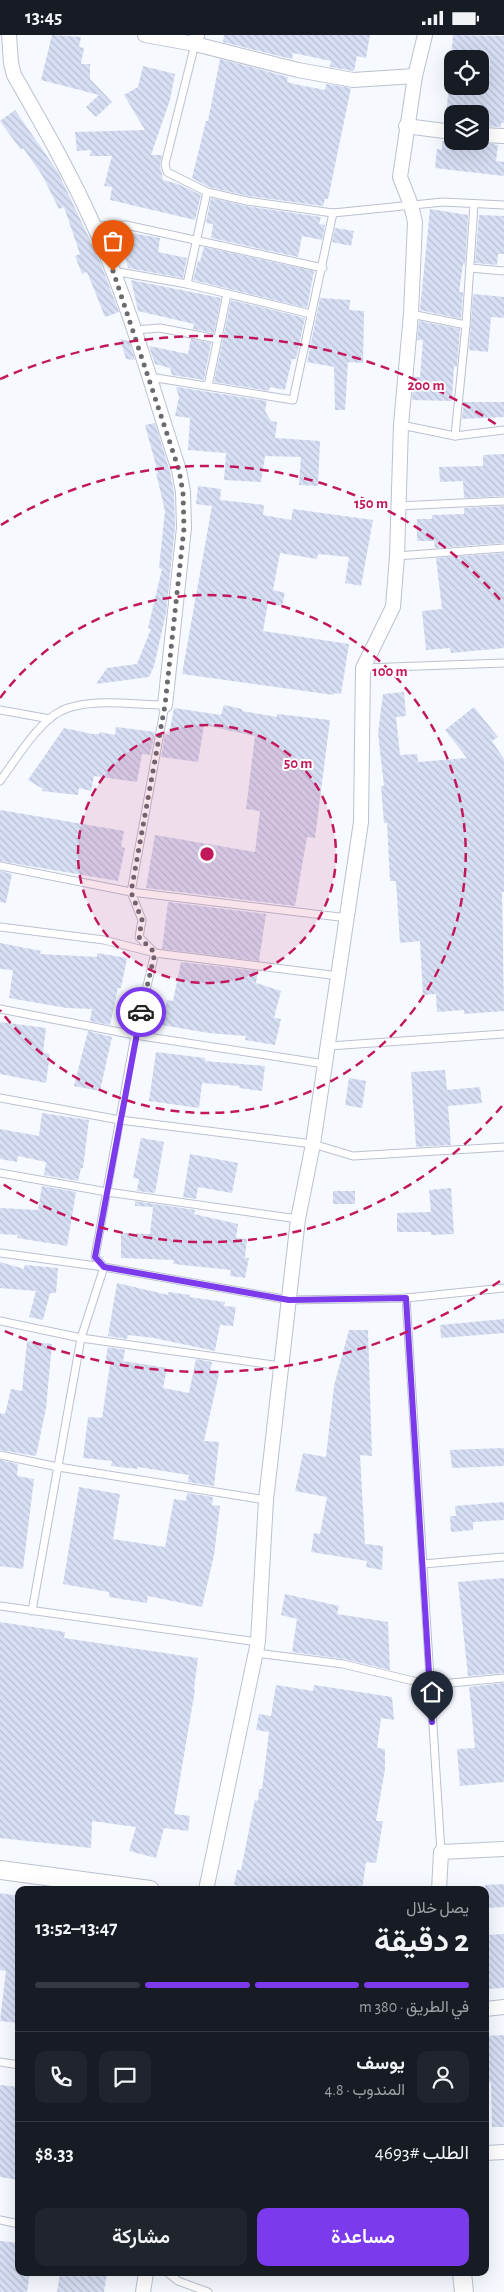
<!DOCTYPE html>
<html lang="ar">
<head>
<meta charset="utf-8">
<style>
  :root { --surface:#171b24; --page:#20242c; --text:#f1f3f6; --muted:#9ea1a6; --line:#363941; --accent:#7c3aed }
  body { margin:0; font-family:"Alegreya Sans",Vazirmatn,sans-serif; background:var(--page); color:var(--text); direction:rtl; height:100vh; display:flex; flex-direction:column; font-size:19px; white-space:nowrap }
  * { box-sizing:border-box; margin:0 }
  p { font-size:16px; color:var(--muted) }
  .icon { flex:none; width:28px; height:28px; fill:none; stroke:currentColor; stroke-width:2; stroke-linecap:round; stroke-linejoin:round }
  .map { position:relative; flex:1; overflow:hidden; direction:ltr }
  .sheet { position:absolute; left:15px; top:1851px; width:474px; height:390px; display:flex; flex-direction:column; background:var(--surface); border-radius:10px; box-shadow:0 5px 20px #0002; direction:rtl }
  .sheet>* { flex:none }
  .fabs { position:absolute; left:444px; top:15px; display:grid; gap:10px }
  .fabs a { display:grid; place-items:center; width:45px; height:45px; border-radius:10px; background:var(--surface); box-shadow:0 5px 20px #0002; font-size:25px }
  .pin { position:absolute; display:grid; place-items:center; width:42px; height:42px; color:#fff; margin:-51px -21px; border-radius:50% 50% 50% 0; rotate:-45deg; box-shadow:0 0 5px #0007 }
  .pin .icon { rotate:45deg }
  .courier { position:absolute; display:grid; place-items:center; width:50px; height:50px; margin:-25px; border:4px solid #7c3aed; border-radius:50%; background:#fff; color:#222; box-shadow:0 1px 6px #0007 }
  .headline em { font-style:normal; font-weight:600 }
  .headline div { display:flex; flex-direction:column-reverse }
  .headline { display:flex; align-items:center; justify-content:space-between; height:85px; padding:0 20px }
  h1 { font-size:32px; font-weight:600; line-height:38px }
  .bar { display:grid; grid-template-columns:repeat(4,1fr); gap:8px 5px; align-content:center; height:60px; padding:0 20px }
  .bar i { height:6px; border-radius:4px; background:var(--line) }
  .bar .on { background:var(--accent) }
  .bar p { grid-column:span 4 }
  .line { display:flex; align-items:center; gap:12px; padding:0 20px; border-top:1px solid var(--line) }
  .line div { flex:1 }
  .round { display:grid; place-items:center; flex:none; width:52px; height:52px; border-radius:10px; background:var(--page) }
  .button { display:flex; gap:10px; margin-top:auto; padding:10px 20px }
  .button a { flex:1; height:58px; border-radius:10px; background:var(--accent); color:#fff; font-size:20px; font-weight:600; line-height:58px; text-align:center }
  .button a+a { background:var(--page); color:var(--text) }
  .status { display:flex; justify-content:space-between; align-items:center; height:35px; padding:0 25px; background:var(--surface); direction:ltr }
  .status svg { height:14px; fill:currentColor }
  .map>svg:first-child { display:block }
  .building { fill:url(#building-back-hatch) }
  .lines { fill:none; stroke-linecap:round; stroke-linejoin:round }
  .service-casing { stroke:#bbc1d0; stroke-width:9 }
  .minor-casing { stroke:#bbc1d0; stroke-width:16 }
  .tertiary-casing { stroke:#bbc1d0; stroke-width:20 }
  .service { stroke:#fff; stroke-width:7 }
  .minor { stroke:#fff; stroke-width:14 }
  .tertiary { stroke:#fff; stroke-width:18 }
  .done { stroke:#686b70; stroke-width:5; stroke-dasharray:0 9 }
  .route { stroke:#7c3aed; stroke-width:6 }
  .ring { fill:none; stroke:#c2185b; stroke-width:2.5; stroke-dasharray:9 6 }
  .centre { fill:#c2185b; stroke:#fff; stroke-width:2.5 }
  .ring-label { font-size:15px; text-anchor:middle; font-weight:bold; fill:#c2185b; stroke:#fff; stroke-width:4; stroke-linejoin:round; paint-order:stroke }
</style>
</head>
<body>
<div class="status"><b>13:45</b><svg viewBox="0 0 49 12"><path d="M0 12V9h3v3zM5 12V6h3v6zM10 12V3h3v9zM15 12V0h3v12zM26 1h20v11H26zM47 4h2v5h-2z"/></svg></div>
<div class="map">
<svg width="504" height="2257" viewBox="0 0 504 2257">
  <defs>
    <pattern id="building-back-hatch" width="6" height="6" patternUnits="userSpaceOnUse" patternTransform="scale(1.25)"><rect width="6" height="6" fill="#d7dff5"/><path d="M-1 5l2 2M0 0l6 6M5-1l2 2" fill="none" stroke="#b8bfd2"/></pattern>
  </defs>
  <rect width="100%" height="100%" fill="#f6f9ff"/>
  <!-- building -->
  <g class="building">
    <polygon points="52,0 81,2 79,12 84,13 81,29 90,29 90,44 112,67 96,82 86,72 99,60 41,45"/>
    <polygon points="224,0 370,0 366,23 357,21 354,36 330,32 331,26 293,18 292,24 223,7"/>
    <polygon points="453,0 504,1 504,88 501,88 501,92 480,91 480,79 446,79 449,51 488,51 490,24 451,24"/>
    <polygon points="220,24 288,42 287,47 294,49 325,55 326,49 351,53 328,164 325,164 323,171 248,161 209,152 192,143 206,86 208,86"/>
    <polygon points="143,31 175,39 170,65 151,120 162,120 160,130 163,145 178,149 201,160 195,185 110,165 112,152 104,151 112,121 90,121 91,115 77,116 75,97 145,95 124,60 138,52"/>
    <polygon points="15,75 58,137 99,224 119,277 105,282 87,237 82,239 75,221 80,219 64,172 59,174 42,140 23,113 21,115 0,86"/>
    <polygon points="442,106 474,106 498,110 496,126 504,127 504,141 435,133 437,114 442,115"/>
    <polygon points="211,163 246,171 321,182 319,189 325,190 322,205 302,201 298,222 211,203 213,189 206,188"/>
    <polygon points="430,174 468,180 465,230 463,229 459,257 463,257 461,284 420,275"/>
    <polygon points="479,180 504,181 504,219 498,219 497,230 475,228"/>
    <polygon points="335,193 354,196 351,211 332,207"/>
    <polygon points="119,196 160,203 158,217 187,223 183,243 128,233"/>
    <polygon points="204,212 314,236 307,273 193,245 198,226 200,226"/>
    <polygon points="131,245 221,263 214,298 193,294 194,289 138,276"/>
    <polygon points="473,259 504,262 504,283 491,282 488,317 469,315"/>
    <polygon points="320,263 350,265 349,275 364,276 363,328 348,327 345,375 335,375 334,332 307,327"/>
    <polygon points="231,265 305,283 296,324 292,324 285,355 270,352 269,356 214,347"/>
    <polygon points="419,286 460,294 457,332 454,331 452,366 412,365 414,342 420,342 423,305 417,305"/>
    <polygon points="120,304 129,306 135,325 126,324"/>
    <polygon points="191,304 211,308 204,345 172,340 170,333 155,329 149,311 188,319"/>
    <polygon points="176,352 267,366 265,376 271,386 277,387 275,403 320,406 318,451 299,450 301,422 265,421 261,447 224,445 226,418 188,415 190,383 175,381 179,362"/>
    <polygon points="464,367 504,367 504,382 462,384"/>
    <polygon points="155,388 170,437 174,458 175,493 166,578 154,631 149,642 96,649 107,633 137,629 151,594 148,593 162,534 159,533 165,476 156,438 158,438 145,390"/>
    <polygon points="504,419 504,461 464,463 463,446 440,447 439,432 483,431 483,420"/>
    <polygon points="198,451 221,454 220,465 264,470 263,480 291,485 293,474 373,485 361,551 345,548 349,522 318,519 317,524 280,518 273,555 285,558 282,571 268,568 263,596 349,609 341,659 334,658 334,660 182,639 212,471 196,469"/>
    <polygon points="504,471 504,508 435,513 434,506 417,506 417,484 432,484 432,480 464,479 464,473"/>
    <polygon points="504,518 504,613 451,618 450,613 426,615 422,576 442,574 436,523"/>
    <polygon points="404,657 406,681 396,682 400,720 417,719 418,727 467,723 445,695 474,672 498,702 492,706 504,724 504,857 502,857 504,976 464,979 464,975 437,977 436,959 423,960 420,906 400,908 396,846 390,846 387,788 384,788 381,751 384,751 378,698 383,659"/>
    <polygon points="224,670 242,674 242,676 277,682 277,679 330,685 315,803 307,802 295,871 146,853 155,800 255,817 260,776 246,774 255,701 204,690 198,727 161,722 165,699 169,700 174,673 221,680"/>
    <polygon points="116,692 155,697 150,720 142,719 137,747 94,741 91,756 79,753 78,760 42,756 43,754 28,745 64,693 92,699 99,699 100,697 115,700"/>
    <polygon points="0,775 124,796 121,812 125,813 118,846 0,826"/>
    <polygon points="0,836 12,839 6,868 0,867"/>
    <polygon points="168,867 266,879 259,926 162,914"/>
    <polygon points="0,908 41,916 40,919 97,922 97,918 127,923 121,953 118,953 110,990 90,986 92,974 67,973 9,963 13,935 0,934"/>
    <polygon points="181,927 258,936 256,948 281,956 274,983 281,984 275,1010 245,1005 246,1001 209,998 162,990 167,965 173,966"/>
    <polygon points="0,987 46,993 43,1018 50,1019 46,1048 0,1039"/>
    <polygon points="88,996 112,1002 100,1056 74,1051"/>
    <polygon points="156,1017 205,1023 205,1026 265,1031 262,1056 239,1053 240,1051 202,1048 199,1073 149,1066"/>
    <polygon points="445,1035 447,1055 480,1052 482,1068 448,1071 451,1110 416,1112 411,1037"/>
    <polygon points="349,1043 366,1046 362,1073 345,1070"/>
    <polygon points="42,1078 89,1085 83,1133 81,1133 78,1146 44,1140 46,1127 18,1121 17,1127 0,1124 0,1094 39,1101"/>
    <polygon points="141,1103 164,1107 155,1158 137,1156 139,1144 133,1143"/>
    <polygon points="190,1119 238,1128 232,1158 198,1152 196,1164 183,1162"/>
    <polygon points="42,1151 76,1157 67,1211 17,1203 18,1200 0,1199 0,1173 38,1175"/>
    <polygon points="451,1153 454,1199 431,1200 431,1197 397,1197 397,1178 431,1177 429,1155"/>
    <rect x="333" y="1156" width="22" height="13"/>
    <polygon points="135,1166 195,1175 194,1179 238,1189 236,1203 247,1204 245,1223 249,1223 245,1243 230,1241 231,1235 173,1229 174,1225 121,1223 121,1198 150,1199 153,1172 135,1171"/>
    <polygon points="0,1227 24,1234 25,1230 58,1233 56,1258 50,1258 43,1285 29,1282 36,1256 0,1253"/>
    <polygon points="117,1248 168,1260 168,1257 190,1260 189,1262 225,1267 224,1271 236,1272 233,1291 220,1290 215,1316 154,1303 128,1300 127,1304 108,1301"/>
    <polygon points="504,1284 504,1298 441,1303 440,1290"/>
    <polygon points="349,1295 368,1295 372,1421 360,1420 365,1509 383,1511 382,1535 366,1532 367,1526 311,1517 314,1498 320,1499 327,1462 295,1456 303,1418 326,1422 334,1351"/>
    <polygon points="27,1306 52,1309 46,1373 36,1421 0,1415 0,1378 5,1379 11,1354 22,1356"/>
    <polygon points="108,1312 125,1315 123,1326 167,1333 163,1353 189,1358 196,1324 212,1327 210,1337 219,1339 204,1406 219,1407 214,1451 188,1447 189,1440 138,1432 137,1434 111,1431 112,1426 83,1423 88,1382 102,1383 110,1329 105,1328"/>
    <polygon points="504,1413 504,1431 452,1433 450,1415"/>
    <polygon points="0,1425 18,1429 17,1441 34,1444 23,1534 0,1531"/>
    <polygon points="79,1452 120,1459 113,1504 165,1512 174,1464 186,1466 187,1458 213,1462 212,1470 220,1471 214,1520 202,1572 148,1561 147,1568 109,1562 109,1557 63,1549"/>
    <polygon points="504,1467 504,1485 473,1487 473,1495 451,1497 450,1481 456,1481 455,1471"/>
    <polygon points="504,1543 504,1638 468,1641 458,1547"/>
    <polygon points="285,1559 339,1571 337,1579 388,1587 390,1635 344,1624 292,1617 297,1584 281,1580"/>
    <polygon points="0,1587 65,1597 64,1603 198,1623 194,1654 195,1655 174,1779 190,1781 188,1796 164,1793 156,1823 129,1816 136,1792 92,1786 91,1813 0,1803"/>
    <polygon points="504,1648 504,1747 460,1751 457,1714 475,1713 469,1652"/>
    <polygon points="276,1650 313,1656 314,1650 392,1662 394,1685 381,1683 377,1713 385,1714 385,1734 376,1786 383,1786 376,1828 366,1827 362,1855 266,1855 234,1850 237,1835 241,1835 255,1765 258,1766 259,1754 262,1754 269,1697 256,1695 259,1679 271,1681"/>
    <polygon points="504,1849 504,1872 485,1873 485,1850"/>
    <polygon points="0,1858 19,1861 19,1988 0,1986 6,1936 0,1935"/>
    <polygon points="504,1899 504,1953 485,1954 485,1900"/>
    <polygon points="504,2000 504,2092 492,2092 491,2047 485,2048 486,2001"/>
    <polygon points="0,2050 19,2052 19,2145 0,2142"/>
    <polygon points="0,2206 19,2208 19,2238 30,2238 27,2257 0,2257"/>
    <polygon points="60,2238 107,2238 104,2257 57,2257"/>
  </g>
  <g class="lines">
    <defs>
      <g id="service">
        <polyline points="195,9 165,129 167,137 207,157 247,166 333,178 443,167 504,170"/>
        <polyline points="95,191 126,190 323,233"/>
        <polyline points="470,233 504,236"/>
        <polyline points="113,236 187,249 311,279"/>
        <polyline points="187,249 207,157"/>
        <polyline points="411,279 466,290"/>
        <polyline points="134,295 160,293 217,304"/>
        <polyline points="150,342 293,365 333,178"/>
        <polyline points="208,351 227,259"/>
        <polyline points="401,390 455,401 504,395"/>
        <polyline points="455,401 466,290 474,169"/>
        <polyline points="397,471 504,466"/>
        <polyline points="397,521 504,513"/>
        <polyline points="363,633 504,628"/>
        <polyline points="0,675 50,684"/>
        <path d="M 0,746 C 15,726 38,687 61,676 C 88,662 135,670 165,670 L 131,857 L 142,885 L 139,902 L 155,918 L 135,1000 L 95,1222 L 104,1232 L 81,1303 L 32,1576"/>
        <polyline points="0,831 131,857 348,883"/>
        <polyline points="0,892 104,905 155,918 339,941"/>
        <polyline points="0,974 135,1000 325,1029"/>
        <polyline points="329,1011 504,999"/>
        <polyline points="0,1063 120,1085 313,1109 353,1121 504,1112"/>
        <polyline points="0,1138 107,1157 298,1184"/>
        <polyline points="0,1218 104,1232 289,1265 406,1263 504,1253"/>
        <polyline points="406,1263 441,1817"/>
        <polyline points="0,1286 81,1303 281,1331"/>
        <polyline points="0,1420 58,1432 266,1465"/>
        <polyline points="423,1529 504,1522"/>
        <polyline points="0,1571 258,1607"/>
        <polyline points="256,1618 343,1629 430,1650 504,1643"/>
        <polyline points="0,2027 19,2030"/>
        <polyline points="0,2185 19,2189"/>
        <polyline points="168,2238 178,2246 208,2257"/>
      </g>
      <g id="minor">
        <path d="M 9,0 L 11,28 L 14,40 C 42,89 71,139 94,191 C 130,269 152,354 179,435 L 183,457 L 184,493 L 165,670"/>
        <polyline points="145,0 195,9"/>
        <polyline points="197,0 195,9 298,35 353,45 415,41"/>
        <polyline points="406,91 452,97"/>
        <polyline points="480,100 504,101"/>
        <polyline points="206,1855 258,1607 266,1465 298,1184 313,1109 361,787 363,633 393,572 397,521 401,390 411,279 415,187 411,170 400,142 415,41 425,0"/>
        <polyline points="439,1855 441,1817 504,1814"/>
        <polyline points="485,1974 504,1972"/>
        <polyline points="485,2118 504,2117"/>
        <polyline points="143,2257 146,2238"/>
      </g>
      <g id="tertiary">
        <polyline points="0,1835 150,1855"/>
        <polyline points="462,2238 464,2257"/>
      </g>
    </defs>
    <!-- service casing -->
    <use href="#service" class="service-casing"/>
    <!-- minor casing -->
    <use href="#minor" class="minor-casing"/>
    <!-- tertiary casing -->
    <use href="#tertiary" class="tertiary-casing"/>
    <!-- service -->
    <use href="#service" class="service"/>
    <!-- minor -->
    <use href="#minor" class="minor"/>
    <!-- tertiary -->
    <use href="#tertiary" class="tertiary"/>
  </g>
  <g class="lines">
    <!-- done -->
    <polyline class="done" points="113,236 179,435 183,458 184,493 165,670 131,857 142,885 139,902 155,918 141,977"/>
    <!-- route -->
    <polyline class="route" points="141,977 95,1222 104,1232 289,1265 406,1263 432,1687"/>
  </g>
  <!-- distance rings -->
  <circle cx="207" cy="819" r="129" fill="#c2185b" fill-opacity=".12"/>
  <g class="ring">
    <circle cx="207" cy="819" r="129"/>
    <path d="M0 663A259 259 0 1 1 0 975"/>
    <path d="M502 1071A388 388 0 0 1 1 1148M1 490A388 388 0 0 1 502 567"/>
    <path d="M500 1246A518 518 0 0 1 0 1294M0 344A518 518 0 0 1 500 392"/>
  </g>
  <circle cx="207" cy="819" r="8" class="centre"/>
  <g class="ring-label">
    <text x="426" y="355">200 m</text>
    <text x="371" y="473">150 m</text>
    <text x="390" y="641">100 m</text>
    <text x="298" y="733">50 m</text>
  </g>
</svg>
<div class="fabs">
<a><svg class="icon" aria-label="locate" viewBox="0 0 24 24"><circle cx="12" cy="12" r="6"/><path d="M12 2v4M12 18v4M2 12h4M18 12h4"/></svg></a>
<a><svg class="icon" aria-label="layers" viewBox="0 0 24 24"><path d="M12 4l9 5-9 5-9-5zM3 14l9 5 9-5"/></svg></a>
</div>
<div class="pin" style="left:113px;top:236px;background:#ea580c"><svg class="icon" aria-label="bag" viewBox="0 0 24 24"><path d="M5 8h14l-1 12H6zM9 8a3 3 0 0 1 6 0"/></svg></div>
<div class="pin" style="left:432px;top:1687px;background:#1f2937"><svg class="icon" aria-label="home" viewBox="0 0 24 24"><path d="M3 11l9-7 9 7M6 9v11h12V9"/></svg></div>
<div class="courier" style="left:141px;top:977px"><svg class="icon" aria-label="car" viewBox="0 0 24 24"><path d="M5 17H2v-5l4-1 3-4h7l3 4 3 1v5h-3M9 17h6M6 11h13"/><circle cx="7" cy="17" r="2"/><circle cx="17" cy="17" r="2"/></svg></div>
<section class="sheet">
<div class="headline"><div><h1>2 دقيقة</h1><p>يصل خلال</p></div><em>13:47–13:52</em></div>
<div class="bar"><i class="on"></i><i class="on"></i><i class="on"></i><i></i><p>في الطريق · 380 m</p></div>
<div class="line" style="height:90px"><a class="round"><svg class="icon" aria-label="person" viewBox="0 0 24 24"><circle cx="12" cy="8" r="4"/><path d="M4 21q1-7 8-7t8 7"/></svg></a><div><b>يوسف</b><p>المندوب · 4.8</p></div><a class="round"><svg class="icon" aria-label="chat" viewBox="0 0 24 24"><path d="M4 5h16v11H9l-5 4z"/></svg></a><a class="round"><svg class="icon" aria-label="phone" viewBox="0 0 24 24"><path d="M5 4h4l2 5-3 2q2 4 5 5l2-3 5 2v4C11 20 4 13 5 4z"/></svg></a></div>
<div class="line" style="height:65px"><div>الطلب #4693</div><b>$8.33</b></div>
<div class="button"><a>مساعدة</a><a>مشاركة</a></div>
</section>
</div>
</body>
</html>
